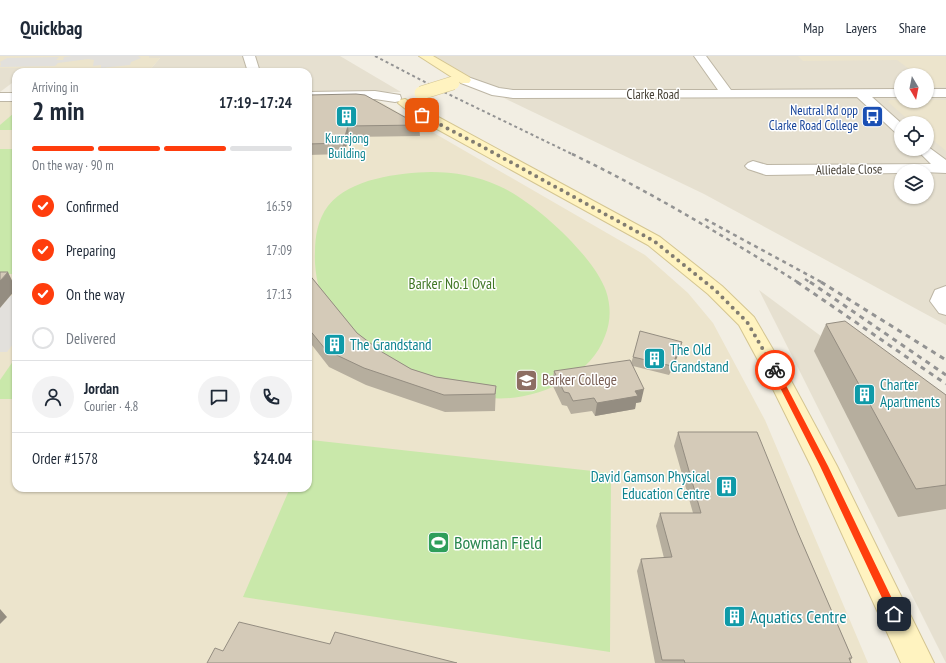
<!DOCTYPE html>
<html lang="en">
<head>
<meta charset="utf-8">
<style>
  :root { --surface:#fff; --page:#f2f2f3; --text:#1f2937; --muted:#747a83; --line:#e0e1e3; --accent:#ff3d0d }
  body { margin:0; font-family:"PT Sans Narrow",sans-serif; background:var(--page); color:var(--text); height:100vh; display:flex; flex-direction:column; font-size:15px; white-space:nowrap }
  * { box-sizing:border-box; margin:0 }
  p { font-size:13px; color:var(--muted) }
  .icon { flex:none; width:22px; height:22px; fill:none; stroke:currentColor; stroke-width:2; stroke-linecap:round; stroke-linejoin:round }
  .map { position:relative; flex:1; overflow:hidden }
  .panel { position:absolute; left:12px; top:12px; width:300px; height:424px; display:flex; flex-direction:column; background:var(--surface); border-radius:12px; box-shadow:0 1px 3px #0004 }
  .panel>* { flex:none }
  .needle { width:26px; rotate:170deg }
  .fabs { position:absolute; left:894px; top:12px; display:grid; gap:8px }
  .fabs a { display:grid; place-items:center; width:40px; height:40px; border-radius:50%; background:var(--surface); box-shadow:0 1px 3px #0004; font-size:20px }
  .pin { position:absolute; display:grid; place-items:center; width:34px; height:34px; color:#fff; margin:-17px; border-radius:8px; box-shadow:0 2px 6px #0006 }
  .courier { position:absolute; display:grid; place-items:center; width:40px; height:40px; margin:-20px; border:3px solid #ff3d0d; border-radius:50%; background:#fff; color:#222; box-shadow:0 1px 5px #0007 }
  .summary em { font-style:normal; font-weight:700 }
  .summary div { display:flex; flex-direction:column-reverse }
  .summary { display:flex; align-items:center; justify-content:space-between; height:68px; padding:0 20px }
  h1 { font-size:26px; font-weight:700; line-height:30px }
  .bar { display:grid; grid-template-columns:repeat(4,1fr); gap:6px 4px; align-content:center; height:48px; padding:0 20px }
  .bar i { height:5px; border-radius:3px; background:var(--line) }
  .bar .current { background:var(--accent) }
  .bar p { grid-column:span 4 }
  .line { display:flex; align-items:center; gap:10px; padding:0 20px; border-top:1px solid var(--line) }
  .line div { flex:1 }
  .round { display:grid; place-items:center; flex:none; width:42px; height:42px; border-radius:21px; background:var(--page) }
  ol { padding:0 20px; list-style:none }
  li { display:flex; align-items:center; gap:12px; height:44px }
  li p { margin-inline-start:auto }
  li .icon { padding:4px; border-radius:50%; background:var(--accent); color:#fff; stroke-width:4 }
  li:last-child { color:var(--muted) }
  li i { width:22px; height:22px; border:2px solid var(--line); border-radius:50% }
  header { display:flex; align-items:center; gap:24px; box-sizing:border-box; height:56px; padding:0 20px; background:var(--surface); border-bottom:1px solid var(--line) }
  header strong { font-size:19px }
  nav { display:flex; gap:22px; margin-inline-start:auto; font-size:14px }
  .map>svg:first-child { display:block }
  .residential { fill:#e6e0d0; fill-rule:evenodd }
  .education { fill:#ece4cc }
  .green { fill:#c9e8aa }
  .parking { fill:#e2e0dc }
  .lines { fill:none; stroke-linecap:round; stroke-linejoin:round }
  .street-casing { stroke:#bdb6a5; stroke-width:2 }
  .secondary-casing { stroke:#d4c591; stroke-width:2 }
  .street { fill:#fff; fill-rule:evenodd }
  .secondary { fill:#fff3c0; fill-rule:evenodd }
  .rail-far2 { stroke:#939393; stroke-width:2; stroke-dasharray:3 3; stroke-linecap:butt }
  .rail-far1 { stroke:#939393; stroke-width:2.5; stroke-dasharray:4 4; stroke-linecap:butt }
  .rail { stroke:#939393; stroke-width:3; stroke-dasharray:5 5; stroke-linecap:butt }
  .secondary-bridge-casing { stroke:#d4c591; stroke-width:14; stroke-linecap:butt }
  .secondary-bridge { stroke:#fff3c0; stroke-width:13 }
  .wall { fill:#b6ae9e }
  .shaded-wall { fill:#948d81 }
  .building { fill:#d4cab8; stroke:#948d81 }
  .route { fill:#ff3d0d }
  .done { stroke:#817c71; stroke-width:4; stroke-dasharray:0 7.2 }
  .labels { text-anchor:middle; stroke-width:3; stroke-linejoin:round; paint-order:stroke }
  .far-street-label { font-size:13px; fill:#443e33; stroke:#fff }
  .far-transit-label { font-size:13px; fill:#164399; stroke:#fff; text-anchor:end }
  .far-culture-label { font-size:13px; fill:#0d838f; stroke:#fff }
  .park-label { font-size:15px; fill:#407625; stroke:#fff }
  .culture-label { font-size:15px; fill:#0d838f; stroke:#fff; text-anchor:start }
  .education-label { font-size:15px; fill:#785e54; stroke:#fff; text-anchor:start }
  .near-leisure-label { font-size:18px; fill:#27864d; stroke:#fff; text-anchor:start }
  .near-culture-label { font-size:18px; fill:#0d838f; stroke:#fff; text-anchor:start }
</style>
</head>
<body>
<header>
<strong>Quickbag</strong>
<nav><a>Map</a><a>Layers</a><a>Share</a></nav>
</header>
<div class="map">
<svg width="946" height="607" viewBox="0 0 946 607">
  <rect width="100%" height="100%" fill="#f2eee3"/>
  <!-- residential -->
  <g class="residential">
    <polygon points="149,0 340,0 401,36 308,36 308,16 148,16 160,2 148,2"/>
    <path d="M 435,0 L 946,0 L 946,269 L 704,138 L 506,43 ZM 901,19 L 927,19 L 927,45 L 901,45 ZM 901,67 L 927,67 L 927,93 L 901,93 ZM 901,115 L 927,115 L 927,141 L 901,141 Z"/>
    <polygon points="0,12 31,12 27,16 16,16 16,24 0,36"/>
    <polygon points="759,234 946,373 946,607"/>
  </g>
  <!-- education -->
  <g class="education">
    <polygon points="0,0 149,0 149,2 160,2 148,16 27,16 31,12 0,12"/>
    <polygon points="798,0 946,0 946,31 933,31 927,27 927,19 917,19 897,4 803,5"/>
    <polygon points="377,44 645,199 688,237 713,267 765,364 868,607 0,607 0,46 16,46 16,432 308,432 308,45"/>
    <polygon points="890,44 946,44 946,95 927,79 927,67 912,67 888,46"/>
  </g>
  <!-- green -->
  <g class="green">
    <polygon points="14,57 16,57 16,70 12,74 0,74 0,69"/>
    <rect x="0" y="93" width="16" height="125"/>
    <path d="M 431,116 C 455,116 477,120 499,130 C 534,145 594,200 606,235 C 611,250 611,265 605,280 C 590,323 533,346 490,342 C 476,341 463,338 449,336 C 441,334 419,333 413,330 C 408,328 404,322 401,319 C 391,309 381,300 370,291 C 358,279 338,264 328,251 C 318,238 314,213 315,196 C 315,180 318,163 328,150 C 350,122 399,117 431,116 Z"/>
    <polygon points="16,301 16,343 0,343 0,324"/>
    <polygon points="311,384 611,417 610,596 243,541 290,432 308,432 308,392"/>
  </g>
  <!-- parking -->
  <g class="parking">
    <polygon points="72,0 138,0 141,2 131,6 130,9 101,12 101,9 93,10 94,4 88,3 58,7 55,10 0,11 1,8 0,6 7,2 59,1 56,4 63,4 64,1"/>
    <polygon points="10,240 16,240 16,284 7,296 0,296 0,252"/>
  </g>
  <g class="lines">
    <defs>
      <g id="street">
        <polygon points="243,0 255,0 260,16 248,16"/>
        <polygon points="694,0 706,0 731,34 901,33 901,41 872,41 901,67 901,78 896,77 857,41 513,42 492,39 461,27 459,24 461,21 465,20 499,32 513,34 718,34"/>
        <rect x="927" y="33" width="19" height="8"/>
        <polygon points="375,35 400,39 401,42 400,45 395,46 375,43 308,44 308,36"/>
        <rect x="0" y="37" width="16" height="8"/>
        <polygon points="927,90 946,104 946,117 901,115 901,117 766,119 748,113 745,110 748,107 753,105 767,109 931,108 916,93 927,93"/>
        <polygon points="946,230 946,259 939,257 930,245 935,234"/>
      </g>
      <g id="secondary">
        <polygon points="419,0 433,0 469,21 471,24 469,27 461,27"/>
        <polygon points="405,43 660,181 722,230 754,261 788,319 837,410 934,607 901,607 811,410 766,319 739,269 708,238 648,189 417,62 398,47 400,44"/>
      </g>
    </defs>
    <!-- street casing -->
    <use href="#street" class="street-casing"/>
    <!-- secondary casing -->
    <use href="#secondary" class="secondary-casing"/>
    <!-- street -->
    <use href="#street" class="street"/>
    <!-- secondary -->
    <use href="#secondary" class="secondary"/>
    <!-- rail-far2 -->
    <polyline class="rail-far2" points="375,0 444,36 574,99"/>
    <!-- rail-far1 -->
    <g class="rail-far1">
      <path d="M 572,98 C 651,136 725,181 799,227"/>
      <polyline points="705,163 823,227"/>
      <polyline points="805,223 811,227"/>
    </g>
    <!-- rail -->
    <g class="rail">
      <polyline points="797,226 946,328"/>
      <polyline points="810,226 946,319"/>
      <polyline points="821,226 946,304"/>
    </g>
    <defs>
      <polyline id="secondary-bridge" points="421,37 453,27"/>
    </defs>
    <!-- secondary-bridge casing -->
    <use href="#secondary-bridge" class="secondary-bridge-casing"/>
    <!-- secondary-bridge -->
    <use href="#secondary-bridge" class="secondary-bridge"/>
  </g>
  <!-- wall -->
  <g class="wall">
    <polygon points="308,39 419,69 420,80 349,81 344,98 308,99"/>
    <polygon points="308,217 357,277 382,296 411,313 436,321 496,330 495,355 445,356 366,329 329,311 308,284"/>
    <polygon points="826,268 946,339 946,453 898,461 814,295"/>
    <polygon points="680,295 669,319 633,310 641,346 636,347 635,353 595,360 592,355 571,358 567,350 562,349 552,328 554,315 631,307 633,301"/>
    <polygon points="678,376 798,477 852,602 850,605 851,607 655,607 637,515 641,503 664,502 656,470 660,457 693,457 674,390"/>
  </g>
  <!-- shaded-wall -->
  <g class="shaded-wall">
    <polygon points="348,70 349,81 344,98 343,87"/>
    <polygon points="8,216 16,233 0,252 0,225"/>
    <polygon points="682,286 680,295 669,319 672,310"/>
    <polygon points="644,333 641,346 636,347 635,353 595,360 597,347 635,335"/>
    <polygon points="0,553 7,561 0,568"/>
  </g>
  <!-- building -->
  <g class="building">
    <polygon points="356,38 365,39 419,69 348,70 343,87 308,88 308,39"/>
    <polygon points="0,216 8,216 0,225"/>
    <polygon points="308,217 357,277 382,296 411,313 436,321 496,330 495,338 444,339 364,312 326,294 308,272"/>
    <polygon points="845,265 946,339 946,429 916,433 826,268"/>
    <polygon points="640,275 682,286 672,310 633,301"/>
    <polygon points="630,304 644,333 635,335 638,340 597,347 594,342 573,345 569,337 564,336 554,315"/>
    <polygon points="678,376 757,376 798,477 852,602 849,602 851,607 685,607 684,604 662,604 641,503 672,501 660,457 701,457"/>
    <polygon points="239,566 330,588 335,576 457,607 207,607 215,592 223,595"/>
  </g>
  <!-- route -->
  <polygon class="route" points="772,312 775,312 778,314 828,410 898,555 899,558 898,561 894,563 891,561 820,410 771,314"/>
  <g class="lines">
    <!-- done -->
    <polyline class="done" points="422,59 483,91 654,185 715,234 747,266 775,314"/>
  </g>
  <!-- icons -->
  <defs>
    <symbol id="building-square" viewBox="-11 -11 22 22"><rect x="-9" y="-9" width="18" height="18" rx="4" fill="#0f9aa8" stroke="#fff"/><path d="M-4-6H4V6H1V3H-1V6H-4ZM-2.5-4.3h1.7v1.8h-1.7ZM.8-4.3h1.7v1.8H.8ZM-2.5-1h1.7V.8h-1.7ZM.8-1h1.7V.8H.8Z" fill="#fff"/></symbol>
    <symbol id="bus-square" viewBox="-11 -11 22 22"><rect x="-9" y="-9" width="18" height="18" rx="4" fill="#1a4fb4" stroke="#fff"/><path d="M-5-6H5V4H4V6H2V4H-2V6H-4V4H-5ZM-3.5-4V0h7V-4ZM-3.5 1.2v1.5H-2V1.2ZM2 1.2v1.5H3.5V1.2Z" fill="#fff"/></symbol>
    <symbol id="school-square" viewBox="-11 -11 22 22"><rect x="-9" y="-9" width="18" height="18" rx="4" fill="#8d6e63" stroke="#fff"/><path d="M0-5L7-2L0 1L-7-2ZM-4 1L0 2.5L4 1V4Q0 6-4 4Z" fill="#fff"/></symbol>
    <symbol id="stadium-square" viewBox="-11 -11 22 22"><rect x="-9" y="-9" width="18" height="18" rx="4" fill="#2e9e5b" stroke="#fff"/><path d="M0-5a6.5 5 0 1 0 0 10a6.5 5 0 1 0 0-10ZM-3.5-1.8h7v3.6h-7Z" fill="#fff"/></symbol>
  </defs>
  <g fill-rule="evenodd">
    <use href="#building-square" x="334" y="48" width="25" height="25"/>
    <use href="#bus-square" x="860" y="48" width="25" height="25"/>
    <use href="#building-square" x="322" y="276" width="25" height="25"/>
    <use href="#building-square" x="642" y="290" width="25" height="25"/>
    <use href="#school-square" x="514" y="312" width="25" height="25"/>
    <use href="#building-square" x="852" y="326" width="25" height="25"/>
    <use href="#building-square" x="714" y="418" width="25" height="25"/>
    <use href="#stadium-square" x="426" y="474" width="25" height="25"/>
    <use href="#building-square" x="722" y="548" width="25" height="25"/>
  </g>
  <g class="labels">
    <!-- far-street labels -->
    <g class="far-street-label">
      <text x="653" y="43">Clarke Road</text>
      <text transform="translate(849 113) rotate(-1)" y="5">Alliedale Close</text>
    </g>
    <!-- far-transit labels -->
    <g class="far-transit-label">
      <text x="858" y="59">Neutral Rd opp<tspan x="858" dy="15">Clarke Road College</tspan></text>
    </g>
    <!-- far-culture labels -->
    <g class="far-culture-label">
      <text x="347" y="87">Kurrajong<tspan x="347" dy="15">Building</tspan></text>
    </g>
    <!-- park labels -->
    <g class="park-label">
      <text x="452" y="233">Barker No.1 Oval</text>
    </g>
    <!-- culture labels -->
    <g class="culture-label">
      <text x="350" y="294">The Grandstand</text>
      <text x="670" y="299">The Old<tspan x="670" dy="17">Grandstand</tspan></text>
      <text x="880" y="334">Charter<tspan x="880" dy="17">Apartments</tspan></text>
      <text x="710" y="426" text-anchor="end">David Gamson Physical<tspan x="710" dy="17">Education Centre</tspan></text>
    </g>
    <!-- education labels -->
    <g class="education-label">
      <text x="542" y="329">Barker College</text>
    </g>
    <!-- near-leisure labels -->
    <g class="near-leisure-label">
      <text x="454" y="493">Bowman Field</text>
    </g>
    <!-- near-culture labels -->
    <g class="near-culture-label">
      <text x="750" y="567">Aquatics Centre</text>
    </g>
  </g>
</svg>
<div class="fabs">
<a><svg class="needle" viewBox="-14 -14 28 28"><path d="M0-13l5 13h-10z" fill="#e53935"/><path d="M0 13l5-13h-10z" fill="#747a83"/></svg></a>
<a><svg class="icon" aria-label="locate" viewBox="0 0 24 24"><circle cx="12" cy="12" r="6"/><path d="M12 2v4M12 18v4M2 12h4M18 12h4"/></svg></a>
<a><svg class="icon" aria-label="layers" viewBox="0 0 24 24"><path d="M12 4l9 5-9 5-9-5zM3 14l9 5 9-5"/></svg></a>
</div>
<div class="pin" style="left:422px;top:59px;background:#ea580c"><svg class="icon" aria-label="bag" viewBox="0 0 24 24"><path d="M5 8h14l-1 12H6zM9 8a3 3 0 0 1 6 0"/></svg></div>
<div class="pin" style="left:894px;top:558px;background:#1f2937"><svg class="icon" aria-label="home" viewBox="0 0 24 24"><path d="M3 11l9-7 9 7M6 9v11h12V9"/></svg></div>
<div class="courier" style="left:775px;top:314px"><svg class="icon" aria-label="bike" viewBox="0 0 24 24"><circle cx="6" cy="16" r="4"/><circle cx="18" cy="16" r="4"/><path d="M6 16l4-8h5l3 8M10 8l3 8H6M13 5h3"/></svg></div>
<section class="panel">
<div class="summary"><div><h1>2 min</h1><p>Arriving in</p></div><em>17:19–17:24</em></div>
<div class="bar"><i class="current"></i><i class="current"></i><i class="current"></i><i></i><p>On the way · 90 m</p></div>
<ol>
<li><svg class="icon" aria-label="check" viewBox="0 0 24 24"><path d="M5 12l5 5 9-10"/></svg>Confirmed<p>16:59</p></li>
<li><svg class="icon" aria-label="check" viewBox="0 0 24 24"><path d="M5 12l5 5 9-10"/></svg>Preparing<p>17:09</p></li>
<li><svg class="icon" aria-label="check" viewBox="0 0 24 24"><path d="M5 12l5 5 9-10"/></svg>On the way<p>17:13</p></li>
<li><i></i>Delivered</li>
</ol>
<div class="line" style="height:72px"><a class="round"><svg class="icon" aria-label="person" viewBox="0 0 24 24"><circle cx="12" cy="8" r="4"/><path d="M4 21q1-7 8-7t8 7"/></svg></a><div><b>Jordan</b><p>Courier · 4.8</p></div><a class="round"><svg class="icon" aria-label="chat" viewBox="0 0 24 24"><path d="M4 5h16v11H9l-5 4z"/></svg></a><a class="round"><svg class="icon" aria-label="phone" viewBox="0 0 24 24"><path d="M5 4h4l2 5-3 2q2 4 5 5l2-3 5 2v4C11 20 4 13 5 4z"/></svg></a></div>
<div class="line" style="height:52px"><div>Order #1578</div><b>$24.04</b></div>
</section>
</div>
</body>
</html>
